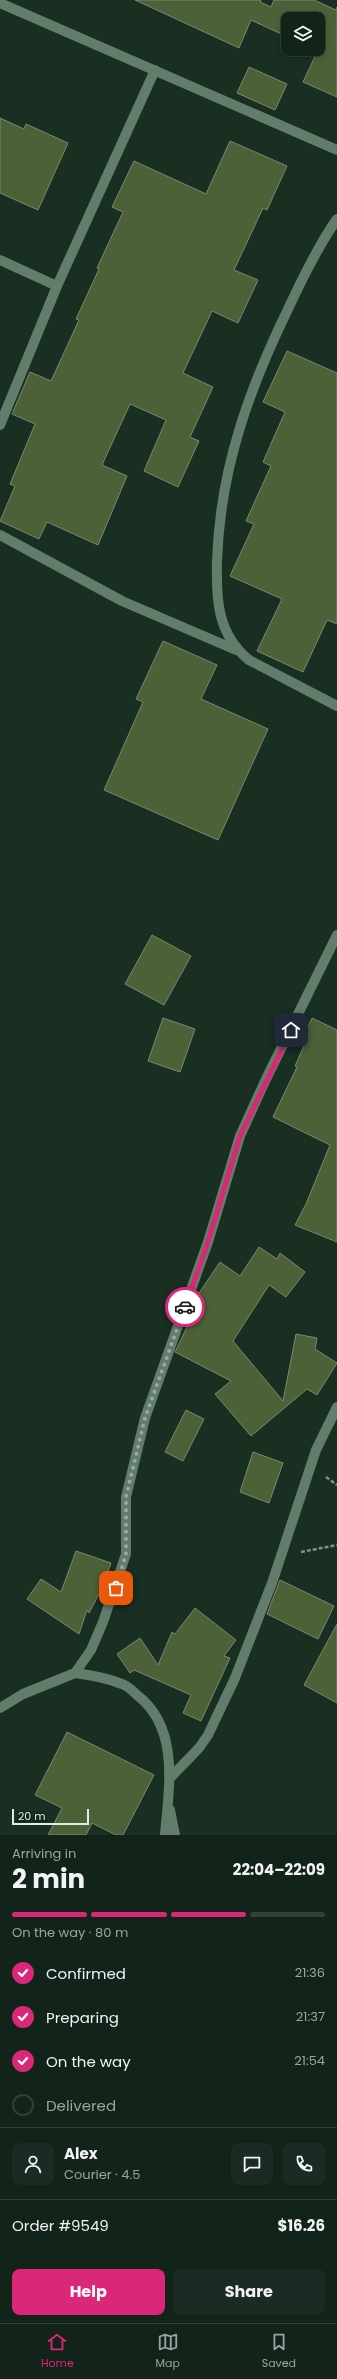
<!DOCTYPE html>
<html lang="en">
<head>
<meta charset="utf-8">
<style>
  :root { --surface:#12231a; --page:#1b2b23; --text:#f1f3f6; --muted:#9ca4a2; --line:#314039; --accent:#db2777 }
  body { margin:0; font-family:Poppins,sans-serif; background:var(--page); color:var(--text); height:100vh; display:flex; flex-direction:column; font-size:15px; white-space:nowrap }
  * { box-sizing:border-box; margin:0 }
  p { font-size:13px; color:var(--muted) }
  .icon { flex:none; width:22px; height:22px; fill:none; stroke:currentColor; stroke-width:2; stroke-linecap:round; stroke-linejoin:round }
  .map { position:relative; height:1835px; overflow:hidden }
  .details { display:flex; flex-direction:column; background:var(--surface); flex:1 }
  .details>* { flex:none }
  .tools { position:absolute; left:281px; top:12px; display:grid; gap:8px }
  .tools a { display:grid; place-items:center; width:44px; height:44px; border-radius:8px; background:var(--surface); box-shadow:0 2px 6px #0003,0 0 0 1px var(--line); font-size:20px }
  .scale { position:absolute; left:12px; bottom:10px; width:77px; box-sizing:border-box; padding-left:4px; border:2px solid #dfede4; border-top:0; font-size:11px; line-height:14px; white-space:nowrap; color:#dfede4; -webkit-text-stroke:3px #0e2519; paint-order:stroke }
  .pin { position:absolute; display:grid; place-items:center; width:34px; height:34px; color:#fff; margin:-17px; border-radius:8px; box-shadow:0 2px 6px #0006 }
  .courier { position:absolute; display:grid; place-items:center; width:40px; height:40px; margin:-20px; border:3px solid #db2777; border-radius:50%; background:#fff; color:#222; box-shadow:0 1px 5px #0007 }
  .head em { font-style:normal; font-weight:700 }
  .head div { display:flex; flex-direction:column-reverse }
  .head { display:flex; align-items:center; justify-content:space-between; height:68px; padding:0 12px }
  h1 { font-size:26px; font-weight:700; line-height:30px }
  .bar { display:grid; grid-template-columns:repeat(4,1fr); gap:6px 4px; align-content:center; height:48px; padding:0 12px }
  .bar i { height:5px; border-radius:3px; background:var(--line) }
  .bar .selected { background:var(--accent) }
  .bar p { grid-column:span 4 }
  .line { display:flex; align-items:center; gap:10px; padding:0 12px; border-top:1px solid var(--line) }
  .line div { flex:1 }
  .round { display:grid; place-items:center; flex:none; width:42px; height:42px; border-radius:8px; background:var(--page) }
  ol { padding:0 12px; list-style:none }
  li { display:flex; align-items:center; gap:12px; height:44px }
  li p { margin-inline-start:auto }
  li .icon { padding:4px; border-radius:50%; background:var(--accent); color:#fff; stroke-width:4 }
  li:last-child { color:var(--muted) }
  li i { width:22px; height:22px; border:2px solid var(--line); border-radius:50% }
  .button { display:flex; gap:8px; margin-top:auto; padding:8px 12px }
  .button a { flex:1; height:46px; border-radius:8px; background:var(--accent); color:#fff; font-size:16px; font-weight:700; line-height:46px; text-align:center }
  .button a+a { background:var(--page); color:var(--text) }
  .dock { display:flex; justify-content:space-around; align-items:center; height:56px; border-top:1px solid var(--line); background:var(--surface); font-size:11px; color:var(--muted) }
  .dock a { display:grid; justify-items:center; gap:2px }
  .dock .selected { color:var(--accent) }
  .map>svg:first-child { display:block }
  .building { fill:#4c6138; stroke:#7b8870 }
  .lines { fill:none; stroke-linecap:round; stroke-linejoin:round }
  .path { stroke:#7f9186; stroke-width:2.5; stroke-dasharray:4 2; stroke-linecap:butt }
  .minor { stroke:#637d6d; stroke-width:10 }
  .done { stroke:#99aaa0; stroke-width:4; stroke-dasharray:0 7.2 }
  .route { stroke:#db2777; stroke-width:5 }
</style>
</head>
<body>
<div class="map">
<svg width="337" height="1835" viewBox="0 0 337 1835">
  <rect width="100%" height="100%" fill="#182f22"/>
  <!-- building -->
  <g class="building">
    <polygon points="135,0 261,0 260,2 271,7 274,0 314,0 336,10 337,7 337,97 303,82 318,50 315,49 318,49 318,19 288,19 288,37 251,20 239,48"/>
    <polygon points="249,67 287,84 275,110 237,93"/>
    <polygon points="0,118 24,129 26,124 68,143 38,210 0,193"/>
    <polygon points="230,141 287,166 267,210 263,208 234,270 258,280 238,323 212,311 183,373 213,387 190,437 199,441 178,487 144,471 166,420 130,404 102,465 127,476 98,545 47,522 39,539 0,521 15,486 10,484 35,424 12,414 30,372 51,381 79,320 76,319 99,269 97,268 123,212 112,207 134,161 206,194"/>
    <polygon points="287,351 337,373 337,624 327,620 303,672 257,651 282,599 230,576 254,524 246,521 271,466 263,462 285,412 263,402"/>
    <polygon points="163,641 217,665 201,699 268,729 218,840 104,790 143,702 136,699"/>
    <polygon points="152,935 191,956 164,1005 125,984"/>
    <polygon points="163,1018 195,1029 180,1072 148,1061"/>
    <polygon points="312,1018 337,1030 337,1242 295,1225 306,1204 330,1145 273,1117 297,1067 295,1066 307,1039 303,1037"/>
    <polygon points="259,1247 277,1259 280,1253 305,1272 286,1297 269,1285 233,1341 283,1401 296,1334 317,1338 315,1349 337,1363 317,1395 307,1389 251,1436 215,1394 231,1381 175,1352 197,1306 193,1302 220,1262 240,1276"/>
    <polygon points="186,1410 204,1419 183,1461 165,1452"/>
    <polygon points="253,1452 283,1463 269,1503 240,1492"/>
    <polygon points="76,1551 111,1563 102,1588 89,1613 87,1610 79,1634 27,1599 41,1579 61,1592"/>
    <polygon points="280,1580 334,1606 318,1639 267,1614"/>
    <polygon points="195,1608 236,1640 224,1656 230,1658 201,1721 183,1713 191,1695 134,1670 130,1673 117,1654 140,1638 158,1665 172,1632 175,1634"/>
    <polygon points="337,1624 337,1703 304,1685"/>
    <polygon points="67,1732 154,1775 123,1835 116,1835 92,1823 86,1835 48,1835 62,1808 35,1795"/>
  </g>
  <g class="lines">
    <!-- path -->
    <g class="path">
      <polyline points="326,1477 337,1485"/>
      <polyline points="301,1552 337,1545"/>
    </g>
    <!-- minor -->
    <g class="minor">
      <polyline points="0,3 337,150"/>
      <path d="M 337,219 C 318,246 303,277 289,307 C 249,389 220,469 217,561 C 216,599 217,634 249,660 L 337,706"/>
      <polyline points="0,260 57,286"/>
      <polyline points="0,425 57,286 155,70"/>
      <polyline points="0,535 122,601 236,650"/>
      <path d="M 75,1673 C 91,1675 107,1678 122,1684 C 128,1686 133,1691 137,1695 C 180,1728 169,1787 165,1835"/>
      <polyline points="0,1708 23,1694 75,1673 91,1650 103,1622 126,1554 126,1497 145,1418 208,1242 240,1136 266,1079 337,935"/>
      <polyline points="170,1778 199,1748 208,1735 235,1678 272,1583 316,1450 337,1407"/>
      <polyline points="170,1810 175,1835"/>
    </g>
  </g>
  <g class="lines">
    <!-- done -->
    <polyline class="done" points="116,1588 126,1554 126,1497 145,1418 185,1307"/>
    <!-- route -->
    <polyline class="route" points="185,1307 208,1242 240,1136 291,1030"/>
  </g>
</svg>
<div class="tools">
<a><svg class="icon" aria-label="layers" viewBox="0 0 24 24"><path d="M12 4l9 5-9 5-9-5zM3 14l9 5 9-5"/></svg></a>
</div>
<div class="scale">20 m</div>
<div class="pin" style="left:116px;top:1588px;background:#ea580c"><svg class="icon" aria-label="bag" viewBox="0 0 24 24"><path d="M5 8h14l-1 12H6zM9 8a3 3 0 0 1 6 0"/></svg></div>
<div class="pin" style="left:291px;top:1030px;background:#1f2937"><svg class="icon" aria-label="home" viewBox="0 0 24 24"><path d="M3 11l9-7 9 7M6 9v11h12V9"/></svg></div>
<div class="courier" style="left:185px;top:1307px"><svg class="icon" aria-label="car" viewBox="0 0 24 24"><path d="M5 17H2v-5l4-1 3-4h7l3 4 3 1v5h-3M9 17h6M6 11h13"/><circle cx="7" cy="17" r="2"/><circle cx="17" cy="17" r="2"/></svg></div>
</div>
<section class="details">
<div class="head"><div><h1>2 min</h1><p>Arriving in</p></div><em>22:04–22:09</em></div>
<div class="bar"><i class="selected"></i><i class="selected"></i><i class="selected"></i><i></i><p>On the way · 80 m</p></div>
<ol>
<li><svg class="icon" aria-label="check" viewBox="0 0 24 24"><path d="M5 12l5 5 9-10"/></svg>Confirmed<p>21:36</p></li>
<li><svg class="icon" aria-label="check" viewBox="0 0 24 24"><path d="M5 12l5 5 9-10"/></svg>Preparing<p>21:37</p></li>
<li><svg class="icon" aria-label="check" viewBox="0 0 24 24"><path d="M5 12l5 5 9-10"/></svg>On the way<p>21:54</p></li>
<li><i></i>Delivered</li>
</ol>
<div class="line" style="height:72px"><a class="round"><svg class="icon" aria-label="person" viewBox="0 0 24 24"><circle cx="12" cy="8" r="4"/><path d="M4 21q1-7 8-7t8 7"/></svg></a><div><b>Alex</b><p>Courier · 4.5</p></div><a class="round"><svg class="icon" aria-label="chat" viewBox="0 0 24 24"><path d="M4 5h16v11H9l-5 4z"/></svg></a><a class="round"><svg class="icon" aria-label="phone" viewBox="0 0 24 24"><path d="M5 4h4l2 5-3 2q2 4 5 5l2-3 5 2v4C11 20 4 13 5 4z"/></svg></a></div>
<div class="line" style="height:52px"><div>Order #9549</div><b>$16.26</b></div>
<div class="button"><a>Help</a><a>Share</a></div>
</section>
<nav class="dock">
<a class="selected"><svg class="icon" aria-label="home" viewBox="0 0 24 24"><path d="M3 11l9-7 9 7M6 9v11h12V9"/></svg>Home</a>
<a><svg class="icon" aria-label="map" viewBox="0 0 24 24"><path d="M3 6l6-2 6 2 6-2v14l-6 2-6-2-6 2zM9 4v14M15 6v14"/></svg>Map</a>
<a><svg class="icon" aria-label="saved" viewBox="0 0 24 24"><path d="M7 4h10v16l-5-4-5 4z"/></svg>Saved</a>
</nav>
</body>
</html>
